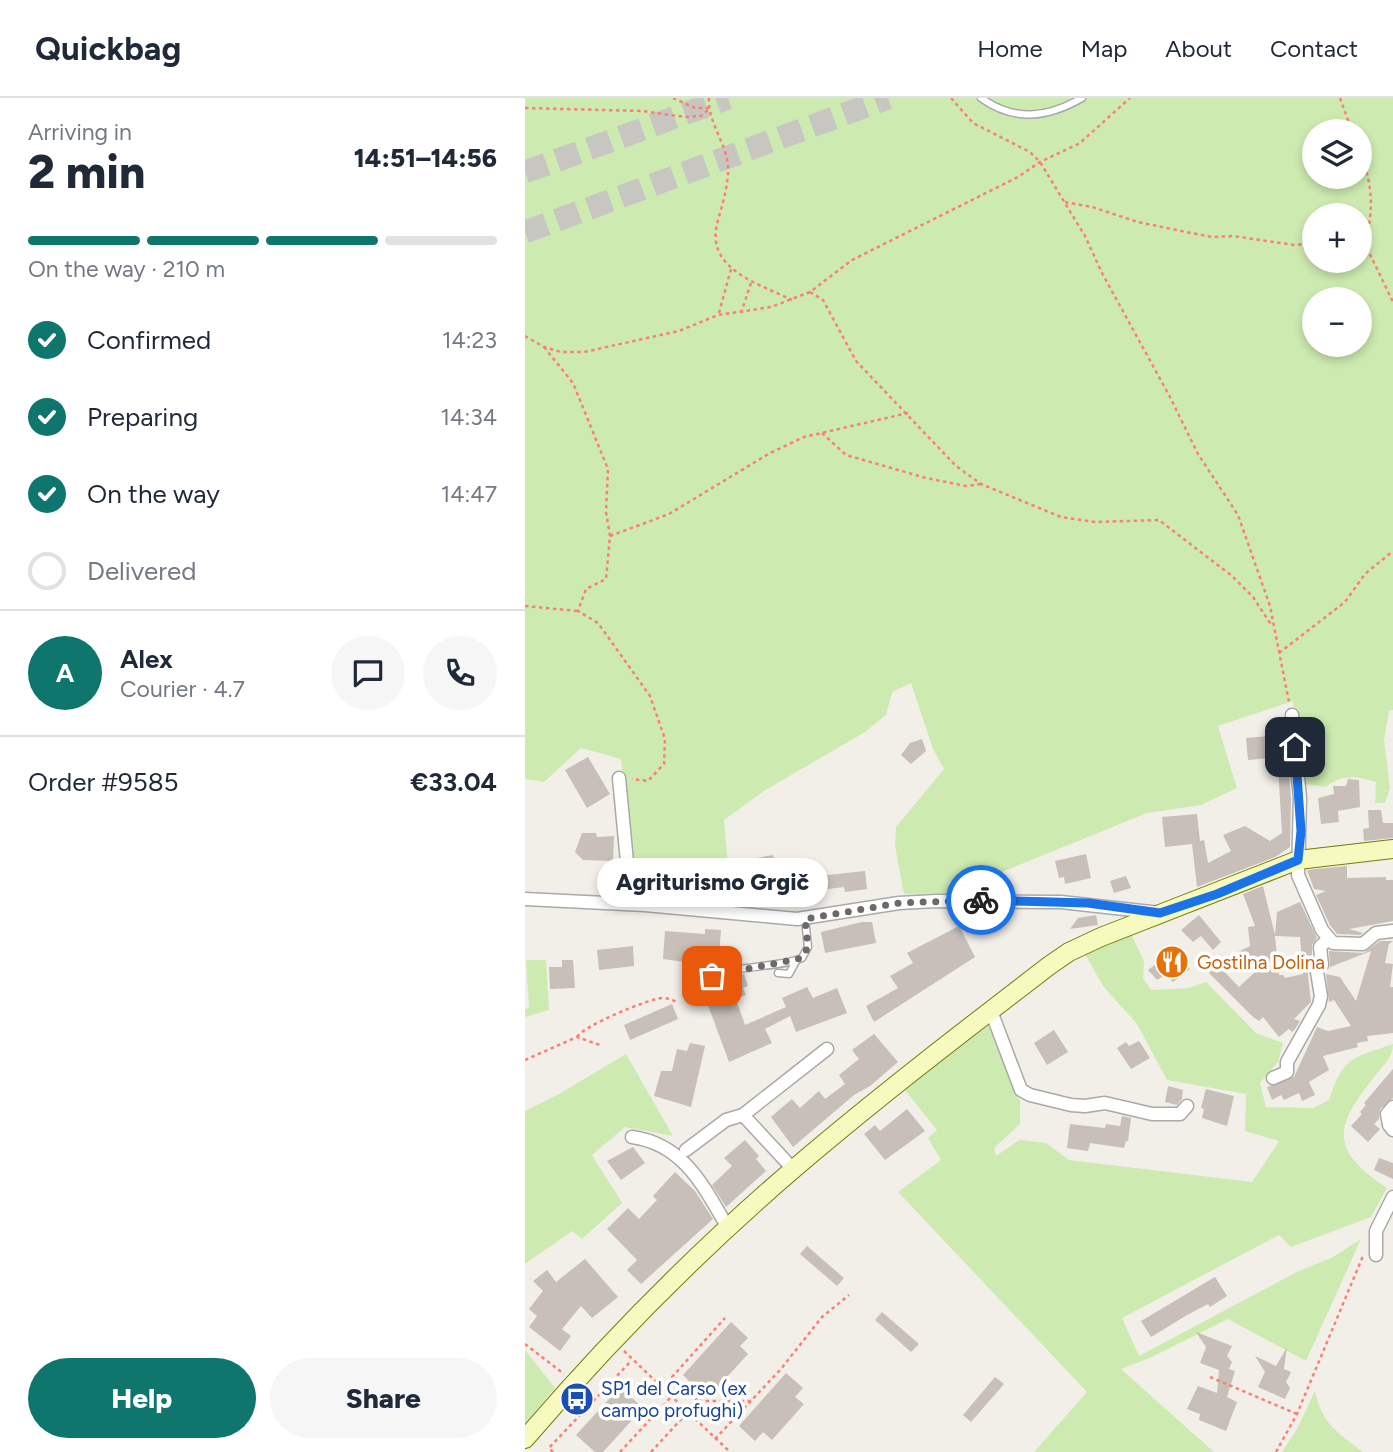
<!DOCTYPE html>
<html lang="en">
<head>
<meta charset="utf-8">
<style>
  :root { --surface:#fff; --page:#f6f6f7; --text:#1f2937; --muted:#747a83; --line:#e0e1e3; --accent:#0f766e }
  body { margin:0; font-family:Figtree,sans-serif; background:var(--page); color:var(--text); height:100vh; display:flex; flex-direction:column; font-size:26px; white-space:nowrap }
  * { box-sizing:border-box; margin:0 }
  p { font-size:23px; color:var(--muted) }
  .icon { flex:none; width:38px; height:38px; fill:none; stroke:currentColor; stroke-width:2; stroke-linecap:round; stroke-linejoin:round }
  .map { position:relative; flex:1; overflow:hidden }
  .side { display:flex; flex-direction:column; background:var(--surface); width:525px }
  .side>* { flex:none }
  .controls { position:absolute; left:777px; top:21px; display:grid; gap:14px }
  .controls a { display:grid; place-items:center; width:70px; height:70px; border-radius:50%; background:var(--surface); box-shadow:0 4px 10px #0003; font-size:35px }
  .pin { position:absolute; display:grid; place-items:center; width:60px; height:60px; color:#fff; margin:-30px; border-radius:14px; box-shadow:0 4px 10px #0006 }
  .courier { position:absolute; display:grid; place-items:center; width:70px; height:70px; margin:-35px; border:5px solid #1a73e8; border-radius:50%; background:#fff; color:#222; box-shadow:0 2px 9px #0007 }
  .bubble { position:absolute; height:49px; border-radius:24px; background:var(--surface); box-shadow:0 4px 10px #0003; font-size:23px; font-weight:800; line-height:49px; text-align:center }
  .summary em { font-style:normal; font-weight:800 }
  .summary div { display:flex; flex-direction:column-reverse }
  .summary { display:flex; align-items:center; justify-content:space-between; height:119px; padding:0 28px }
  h1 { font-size:46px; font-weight:800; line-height:52px }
  .bar { display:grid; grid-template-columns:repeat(4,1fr); gap:10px 7px; align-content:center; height:84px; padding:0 28px }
  .bar i { height:9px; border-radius:5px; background:var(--line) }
  .bar .on { background:var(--accent) }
  .bar p { grid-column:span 4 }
  .line { display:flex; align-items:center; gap:18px; padding:0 28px; border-top:2px solid var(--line) }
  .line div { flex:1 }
  .round { display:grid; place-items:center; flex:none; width:74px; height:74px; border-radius:37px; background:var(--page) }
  ol { padding:0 28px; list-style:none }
  li { display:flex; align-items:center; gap:21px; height:77px }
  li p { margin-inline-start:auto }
  li .icon { padding:7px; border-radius:50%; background:var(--accent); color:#fff; stroke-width:4 }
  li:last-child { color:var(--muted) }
  li i { width:38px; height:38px; border:4px solid var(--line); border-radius:50% }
  .button { display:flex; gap:14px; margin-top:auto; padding:14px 28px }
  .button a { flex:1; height:80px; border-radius:42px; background:var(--accent); color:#fff; font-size:28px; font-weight:800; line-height:80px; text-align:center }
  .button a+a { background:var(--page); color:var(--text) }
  header { display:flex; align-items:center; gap:42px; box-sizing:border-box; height:98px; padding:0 35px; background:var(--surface); border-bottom:2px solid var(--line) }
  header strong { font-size:33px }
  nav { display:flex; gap:38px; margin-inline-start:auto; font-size:24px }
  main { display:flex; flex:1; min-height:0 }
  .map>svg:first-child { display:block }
  .grass { fill:#cdebb0; fill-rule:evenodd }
  .building { fill:#c7bfb8; fill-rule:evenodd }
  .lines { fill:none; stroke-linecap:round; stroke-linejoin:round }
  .motorway-tunnel { stroke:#c8c6c1; stroke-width:23; stroke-dasharray:23 11; stroke-linecap:butt }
  .service-casing { stroke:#a9a9a9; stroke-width:9 }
  .minor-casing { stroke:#a9a9a9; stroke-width:15 }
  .secondary-casing { stroke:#707d05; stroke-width:20 }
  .path { stroke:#fa8072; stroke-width:2.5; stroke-dasharray:3.5 3.5; stroke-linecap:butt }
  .service { stroke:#fff; stroke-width:6 }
  .minor { stroke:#fff; stroke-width:12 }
  .secondary { stroke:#f7fabf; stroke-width:18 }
  .done { stroke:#6b6a68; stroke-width:7; stroke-dasharray:0 12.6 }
  .route { stroke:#1a73e8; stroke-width:9 }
  .labels { text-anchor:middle; stroke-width:7; stroke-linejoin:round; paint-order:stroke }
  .food-label { font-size:19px; fill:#c56008; stroke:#fff; text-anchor:start }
  .transit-label { font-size:19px; fill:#164399; stroke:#fff; text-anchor:start }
</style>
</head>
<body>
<header>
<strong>Quickbag</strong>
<nav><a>Home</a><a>Map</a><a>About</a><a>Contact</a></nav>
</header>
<main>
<section class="side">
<div class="summary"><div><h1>2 min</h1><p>Arriving in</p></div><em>14:51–14:56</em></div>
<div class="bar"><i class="on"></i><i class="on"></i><i class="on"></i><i></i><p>On the way · 210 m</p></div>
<ol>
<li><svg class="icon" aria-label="check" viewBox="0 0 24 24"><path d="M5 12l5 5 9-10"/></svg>Confirmed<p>14:23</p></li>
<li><svg class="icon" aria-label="check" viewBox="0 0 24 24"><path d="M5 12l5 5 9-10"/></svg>Preparing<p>14:34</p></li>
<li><svg class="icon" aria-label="check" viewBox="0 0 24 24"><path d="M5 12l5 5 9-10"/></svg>On the way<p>14:47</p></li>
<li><i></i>Delivered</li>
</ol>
<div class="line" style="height:126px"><b class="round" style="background:var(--accent);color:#fff">A</b><div><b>Alex</b><p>Courier · 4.7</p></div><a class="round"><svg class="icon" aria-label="chat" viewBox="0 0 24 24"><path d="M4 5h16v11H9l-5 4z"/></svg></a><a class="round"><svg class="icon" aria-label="phone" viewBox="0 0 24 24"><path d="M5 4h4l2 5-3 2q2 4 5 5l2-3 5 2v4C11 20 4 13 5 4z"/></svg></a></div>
<div class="line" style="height:91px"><div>Order #9585</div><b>€33.04</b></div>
<div class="button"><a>Help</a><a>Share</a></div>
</section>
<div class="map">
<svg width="868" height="1354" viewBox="0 0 868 1354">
  <rect width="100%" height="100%" fill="#f2efe9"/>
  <!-- grass -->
  <g class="grass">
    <path d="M 0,0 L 868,0 L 868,612 L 864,613 L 859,642 L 865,690 L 860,705 L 850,705 L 851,684 C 832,678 817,676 801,689 L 780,686 L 768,603 L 693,628 L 712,690 L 676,707 L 622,715 L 477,774 L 455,779 L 454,795 L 379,796 L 370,748 L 371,729 L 419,671 L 408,651 L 386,585 L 367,594 L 361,617 L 340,634 L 239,693 L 199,722 L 207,809 L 110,802 L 96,661 L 56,650 L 19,684 L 0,681 ZM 789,33 L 835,33 L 835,79 L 789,79 ZM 789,117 L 835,117 L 835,163 L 789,163 ZM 789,201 L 835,201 L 835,247 L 789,247 Z"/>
    <path d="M 606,836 L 619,863 L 618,880 L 626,892 L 663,890 L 681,884 L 731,935 L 758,945 L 753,964 L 735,985 L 741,1009 L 788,1010 L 804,1002 C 819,958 826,961 868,946 C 868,959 858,968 850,978 C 809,1029 804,1051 862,1090 L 846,1119 L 766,1149 L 754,1137 L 597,1220 L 614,1258 L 772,1174 L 808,1159 L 836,1141 L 781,1263 L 703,1221 L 627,1259 L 596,1271 L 689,1354 L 509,1354 L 562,1294 L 373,1094 L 416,1062 L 403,1040 L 412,1032 L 379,991 L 463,927 L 495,1003 L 495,1026 L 469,1050 L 471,1058 L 494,1042 L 521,1045 L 544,1062 L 727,1084 L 754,1043 L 720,1033 L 721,996 L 642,982 L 612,926 L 578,888 L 559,854 Z"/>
    <polygon points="1,862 21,862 24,912 0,919 0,911 4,910"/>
    <polygon points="101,956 148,1038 100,1029 67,1057 97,1105 57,1141 47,1133 0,1166 0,1013 34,996"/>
    <polygon points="0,1252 30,1290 0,1326"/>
    <path d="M 790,1293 C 797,1326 812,1334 838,1354 L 757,1354 L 772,1331 Z"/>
  </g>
  <!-- building -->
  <g class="building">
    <polygon points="744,638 746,660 723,662 721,640"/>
    <polygon points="397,641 401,653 386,666 376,657 385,645"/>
    <polygon points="63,659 85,696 62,710 40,672"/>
    <polygon points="763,664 766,700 765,749 750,759 672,789 667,746 640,749 637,719 672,716 675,743 679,742 683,765 706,753 698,737 720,728 745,743 757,735 753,668"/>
    <polygon points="823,681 834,682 835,709 813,713 814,724 796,726 793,700 809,696 808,688 821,688"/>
    <polygon points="843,712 856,712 858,725 868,725 868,740 839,743 838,731 844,730"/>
    <polygon points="57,735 71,735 72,739 89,738 88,763 58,762 50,754"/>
    <polygon points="561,756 566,780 540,786 539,779 534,780 530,763"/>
    <polygon points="248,757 256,787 223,795 215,763"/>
    <polygon points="822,768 822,780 861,779 861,782 868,782 868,823 824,831 838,835 835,837 812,836 805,827 791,797 801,793 789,791 782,772"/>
    <polygon points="340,773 342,791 320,794 319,789 295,792 293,778"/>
    <polygon points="601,778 606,790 589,795 585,783"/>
    <path d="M 738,788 L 750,837 L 752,814 L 775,804 L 792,840 L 787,847 L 787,860 L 782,869 L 786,904 L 769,921 L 775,923 L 770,931 L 767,934 L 764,931 L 754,939 L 738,919 L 734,923 L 728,919 L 684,875 L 692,866 L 714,889 L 730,874 L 713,854 L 725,848 L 723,829 L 730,828 L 718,796 ZM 750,838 L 775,839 L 778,876 L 760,880 L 758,877 L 754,877 Z"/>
    <polygon points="571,817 573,827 545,831 553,820"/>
    <polygon points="674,817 696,844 688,852 676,838 668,844 656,832"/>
    <polygon points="337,824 347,824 351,845 300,855 296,834"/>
    <polygon points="434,828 450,859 349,924 341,908 373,890 365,878 388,865 382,855"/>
    <polygon points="180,831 196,832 194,860 168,860 167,865 138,861 140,833 180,836"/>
    <polygon points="855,843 868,843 864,846 860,865 868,866 865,889 868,889 868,935 842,938 843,943 832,945 833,949 798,958 804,972 784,984 790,997 777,1003 774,995 759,1002 756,997 747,1002 742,989 769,979 792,929 803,933 826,928 809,902 804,904 801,876 815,879 831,903 846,853 805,869 804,853 839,855"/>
    <polygon points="108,848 109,868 74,872 72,852"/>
    <polygon points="650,852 665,871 648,884 641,876 632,882 623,872"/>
    <polygon points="37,862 48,862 50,890 25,891 24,869 37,869"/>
    <polygon points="219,876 223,888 218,890 221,897 211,901 220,927 261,909 257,900 282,889 288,900 312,890 322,915 271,934 265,918 240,931 247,945 204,964 176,888 197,880"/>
    <polygon points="147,906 153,921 105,942 99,927"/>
    <polygon points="529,932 543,954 522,967 509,945"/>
    <polygon points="349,936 373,964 345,988 329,997 268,1049 246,1019 267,1001 275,1010 294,993 300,1001 320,986 314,977 334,961 327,952"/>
    <polygon points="614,943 625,960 606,971 592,950 601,944 604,948"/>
    <polygon points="165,945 180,948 166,1009 129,998 136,973 147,973 152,951 162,953"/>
    <polygon points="868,971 868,1000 855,1011 854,1021 849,1026 855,1031 843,1044 826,1028 837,1016 835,1014 841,1007 839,1005"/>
    <polygon points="643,988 658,992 657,1001 652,1007 640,1004"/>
    <polygon points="681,991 709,998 702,1028 677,1020 679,1011 676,1010"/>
    <polygon points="382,1011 400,1033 360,1062 339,1036 350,1027 355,1033"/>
    <polygon points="597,1018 606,1020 603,1043 601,1043 599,1050 565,1045 563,1053 542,1050 545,1026 580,1030 581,1026 595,1028"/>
    <polygon points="220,1042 234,1058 231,1061 241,1073 201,1109 187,1087 207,1068 199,1060"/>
    <polygon points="108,1049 120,1065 96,1082 82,1063"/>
    <polygon points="854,1060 868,1065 868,1081 849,1072"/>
    <polygon points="150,1074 170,1093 188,1121 116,1186 102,1172 112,1162 82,1131 103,1110 114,1121 132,1102 128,1098"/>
    <polygon points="282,1148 319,1180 312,1188 275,1156"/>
    <polygon points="60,1161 93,1199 67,1220 56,1208 37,1231 46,1238 35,1253 4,1229 12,1218 4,1211 18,1193 8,1183 22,1172 31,1184"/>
    <polygon points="690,1179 702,1198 685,1209 683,1206 662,1217 626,1239 616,1223"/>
    <polygon points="357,1214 394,1246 386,1254 350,1222"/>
    <polygon points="206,1224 223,1240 215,1248 223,1256 191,1291 183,1283 174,1293 158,1277"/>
    <polygon points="671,1234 707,1248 702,1258 707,1264 704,1271 710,1273 702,1299 712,1304 701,1333 674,1322 675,1316 662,1311 673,1288 692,1295 694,1272 675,1265 681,1249"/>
    <polygon points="762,1249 759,1271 766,1274 761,1284 765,1290 760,1301 733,1289 740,1274 730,1258 751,1268"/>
    <polygon points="261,1275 278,1290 270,1299 279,1306 247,1342 238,1334 230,1343 214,1328"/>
    <polygon points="470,1279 479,1286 446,1324 438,1317"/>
    <polygon points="95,1289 118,1310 78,1354 70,1354 51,1337"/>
  </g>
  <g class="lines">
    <!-- motorway-tunnel -->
    <g class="motorway-tunnel">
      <polyline points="0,74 203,0"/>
      <polyline points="0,134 363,0"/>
    </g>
    <defs>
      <g id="service">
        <path d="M 456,0 C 490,24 522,20 557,0"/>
        <polyline points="253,875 264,876 271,863"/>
        <path d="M 168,901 L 166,890 C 178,867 255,871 277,860 L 283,849 L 280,821"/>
      </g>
      <g id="minor">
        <polyline points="767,617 775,700 773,777 797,832 808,845 838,846 851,835 868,833"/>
        <polyline points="94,680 106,806"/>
        <polyline points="0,801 120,807 272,821 374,805 411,803 536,804 635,815"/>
        <polyline points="466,913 496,992 505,997 546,1007 560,1008 580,1005 627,1016 655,1016 662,1008"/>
        <polyline points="748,980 762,974 762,964 794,907 796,898 791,868 797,867 795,849 803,841"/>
        <polyline points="868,1009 862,1016 864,1027 868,1032"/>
        <polyline points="218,1017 268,1071"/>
        <path d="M 107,1039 C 159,1046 179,1089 203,1130"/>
        <polyline points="161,1052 201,1022 218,1017 302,951"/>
        <polyline points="851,1157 851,1133 868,1099"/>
      </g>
      <path id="secondary" d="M 0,1341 C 83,1244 174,1152 271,1069 C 353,999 439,933 525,867 L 544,854 L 576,839 L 773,762 L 868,751"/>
    </defs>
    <!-- service casing -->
    <use href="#service" class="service-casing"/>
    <!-- minor casing -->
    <use href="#minor" class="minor-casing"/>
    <!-- secondary casing -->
    <use href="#secondary" class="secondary-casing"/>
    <!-- path -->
    <g class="path">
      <polyline points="148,0 170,10 185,10"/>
      <path d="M 184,0 C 182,22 201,45 203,67 C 204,87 197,107 192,126 C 181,172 235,186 267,202"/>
      <polyline points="426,0 448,25 505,54 515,64 560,138 577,175 645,299 673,356 713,417 745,508 764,604"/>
      <polyline points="815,0 827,33"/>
      <polyline points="0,10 117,13 160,19 176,18 185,10"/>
      <path d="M 835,54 C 848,89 849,110 840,146 L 868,204"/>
      <polyline points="540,104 567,109 613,124 666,135 687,139 708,138 770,147 789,145"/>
      <polyline points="285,194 298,202 331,263 431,368 456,386 536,419 570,424 634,422 707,478 728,499 747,528"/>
      <polyline points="194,215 206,171"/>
      <polyline points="216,215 227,182"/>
      <polyline points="0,238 19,249 36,254 59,254 154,233 193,217 246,209 285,194 327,162 493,79 515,64 555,45 605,0"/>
      <polyline points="19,249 48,285 83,371 81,414 85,438 81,481 61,491 53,513 73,525 125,598 140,641 139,666 123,683 107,681"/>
      <polyline points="297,335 321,357 401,380 441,388 456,386"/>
      <polyline points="85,438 144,416 245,355 279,339 383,315"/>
      <polyline points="0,508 52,513"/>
      <polyline points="754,555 820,504 840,476 868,453"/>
      <path d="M 52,939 C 58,928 123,901 137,900 C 144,900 148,902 153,905"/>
      <polyline points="0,962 52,939 75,947"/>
      <polyline points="0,1246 39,1276"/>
      <polyline points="99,1253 205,1354"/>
      <polyline points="685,1279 772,1316"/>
      <polyline points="173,1303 147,1279 200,1220"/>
      <polyline points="190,1341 256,1271 297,1219 324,1197"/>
      <polyline points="28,1354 24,1350 106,1263"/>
      <polyline points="95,1354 146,1299"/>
      <polyline points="126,1354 173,1303 226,1303"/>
      <polyline points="751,1354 772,1316 838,1158"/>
    </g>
    <!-- service -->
    <use href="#service" class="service"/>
    <!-- minor -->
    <use href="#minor" class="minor"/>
    <!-- secondary -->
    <use href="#secondary" class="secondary"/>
  </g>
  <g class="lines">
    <!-- done -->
    <polyline class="done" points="187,878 277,860 283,849 280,821 374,805 456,802"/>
    <!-- route -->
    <polyline class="route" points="456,802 563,805 635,815 692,796 773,762 776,733 770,649"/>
  </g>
  <!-- icons -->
  <defs>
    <symbol id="restaurant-disc" viewBox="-11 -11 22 22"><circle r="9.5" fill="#e8710a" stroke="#fff"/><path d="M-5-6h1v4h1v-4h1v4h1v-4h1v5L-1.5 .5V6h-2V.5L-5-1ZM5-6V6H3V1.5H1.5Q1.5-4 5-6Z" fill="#fff"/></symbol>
    <symbol id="bus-disc" viewBox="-11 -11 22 22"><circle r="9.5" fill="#1a4fb4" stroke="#fff"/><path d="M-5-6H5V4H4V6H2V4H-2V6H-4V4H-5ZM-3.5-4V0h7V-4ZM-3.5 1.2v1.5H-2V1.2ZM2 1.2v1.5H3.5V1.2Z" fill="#fff"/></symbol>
  </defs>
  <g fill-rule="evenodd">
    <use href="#restaurant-disc" x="628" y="845" width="38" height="38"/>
    <use href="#bus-disc" x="33" y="1282" width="38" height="38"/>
  </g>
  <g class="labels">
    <!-- food labels -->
    <g class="food-label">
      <text x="672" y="871">Gostilna Dolina</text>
    </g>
    <!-- transit labels -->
    <g class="transit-label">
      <text x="76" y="1297">SP1 del Carso (ex<tspan x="76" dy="22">campo profughi)</tspan></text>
    </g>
  </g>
</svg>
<div class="controls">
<a><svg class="icon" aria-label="layers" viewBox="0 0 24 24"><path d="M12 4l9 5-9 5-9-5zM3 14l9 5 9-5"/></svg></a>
<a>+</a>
<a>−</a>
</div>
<div class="pin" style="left:187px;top:878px;background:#ea580c"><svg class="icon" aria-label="bag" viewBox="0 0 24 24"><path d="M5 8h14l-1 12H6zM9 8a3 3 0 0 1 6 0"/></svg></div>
<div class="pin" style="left:770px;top:649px;background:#1f2937"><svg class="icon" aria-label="home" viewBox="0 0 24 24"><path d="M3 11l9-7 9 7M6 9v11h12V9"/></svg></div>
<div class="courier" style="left:456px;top:802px"><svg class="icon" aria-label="bike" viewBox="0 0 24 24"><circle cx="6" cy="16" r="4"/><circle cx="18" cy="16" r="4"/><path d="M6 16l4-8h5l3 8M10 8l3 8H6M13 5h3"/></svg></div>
<div class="bubble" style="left:72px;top:760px;width:231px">Agriturismo Grgič</div>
</div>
</main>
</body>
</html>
